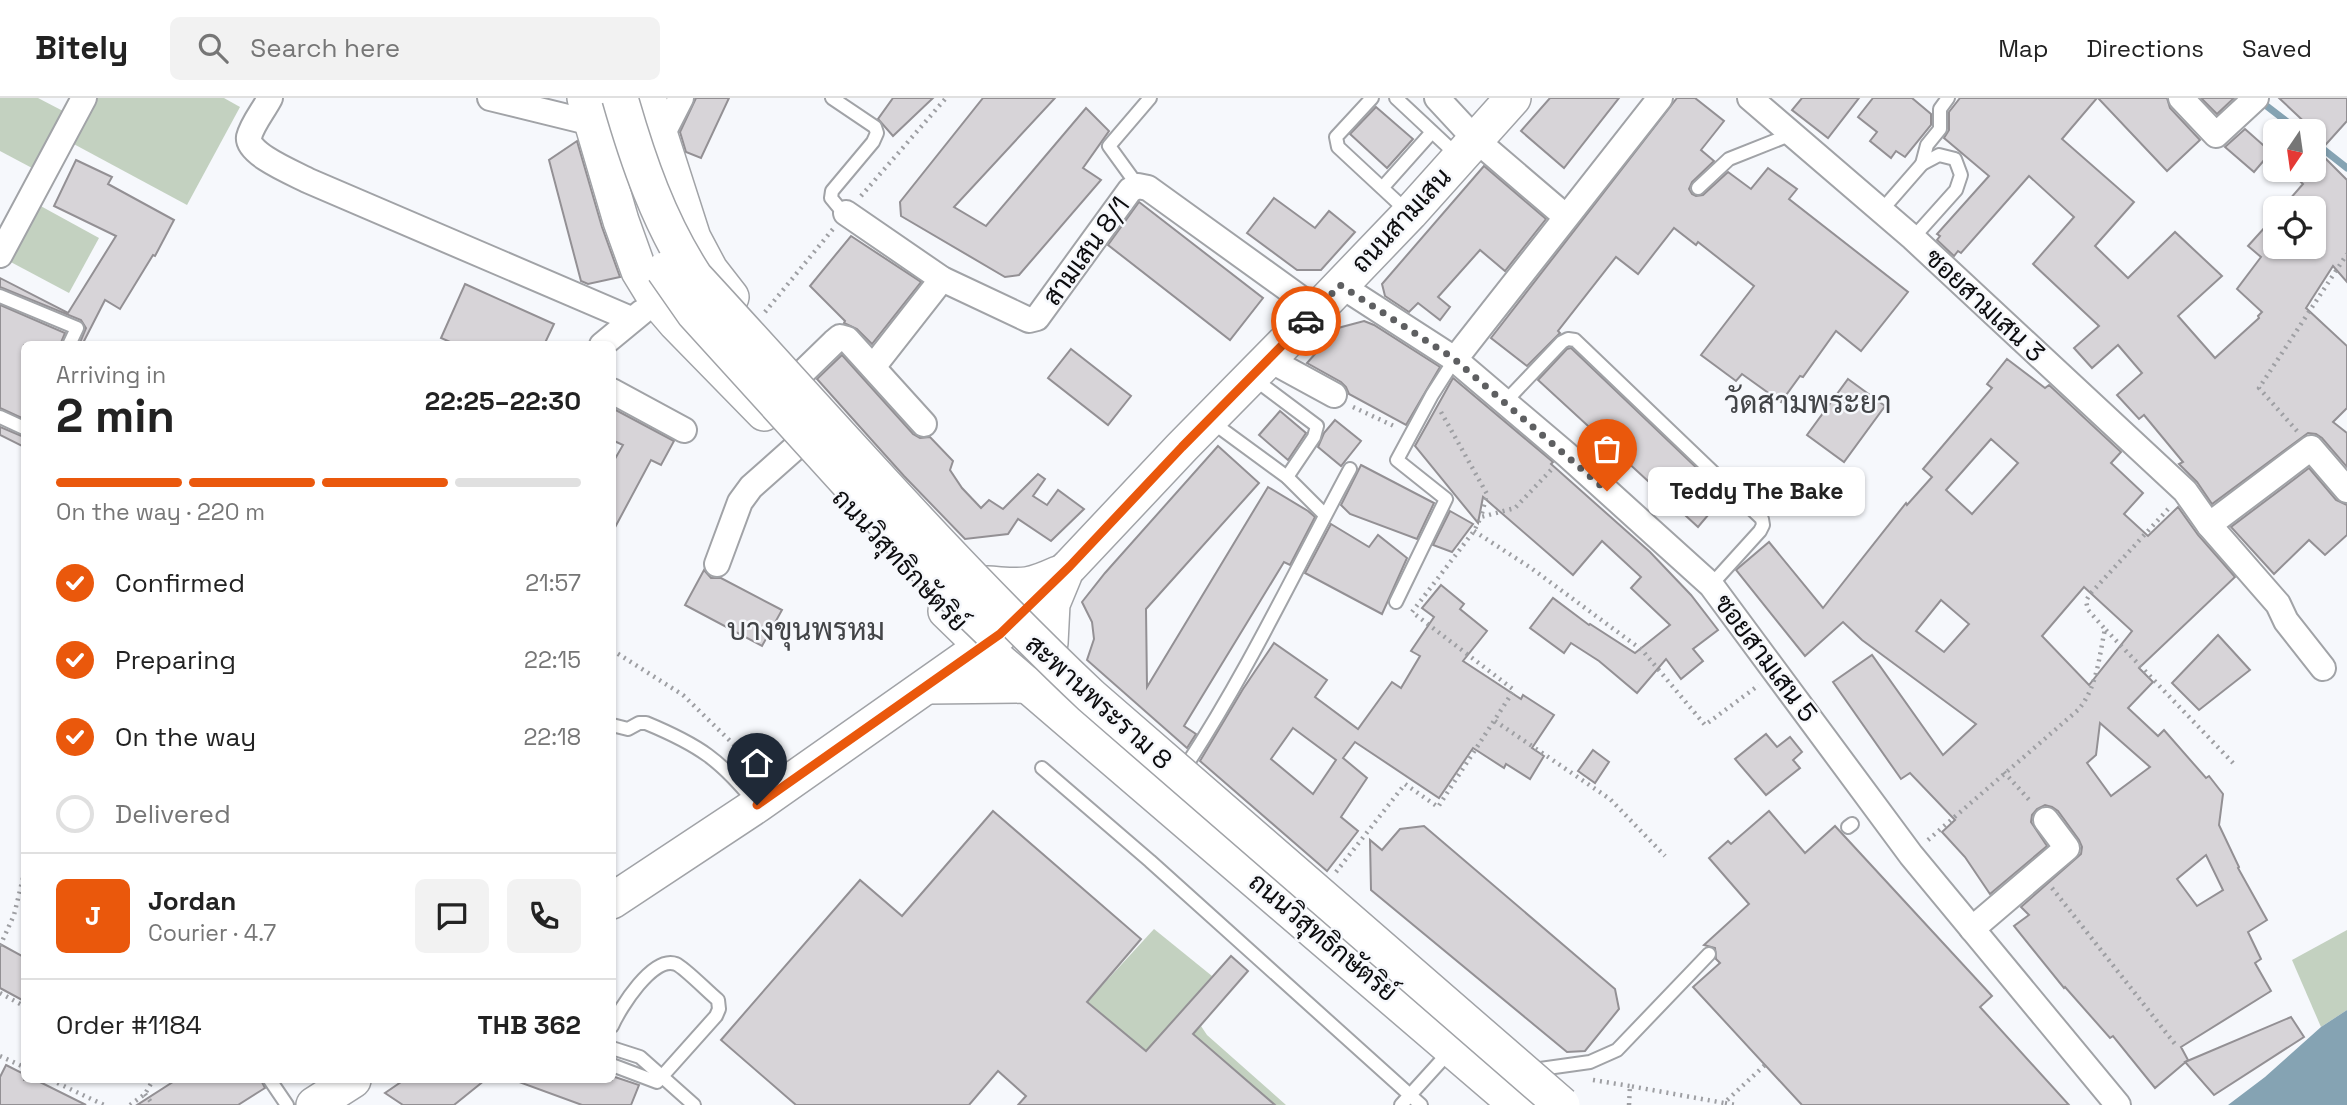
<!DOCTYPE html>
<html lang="en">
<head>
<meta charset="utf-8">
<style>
  :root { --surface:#fff; --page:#f2f2f2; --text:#222; --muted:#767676; --line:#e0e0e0; --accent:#ea580c }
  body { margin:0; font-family:"Space Grotesk",Sarabun,sans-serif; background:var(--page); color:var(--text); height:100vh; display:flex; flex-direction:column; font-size:26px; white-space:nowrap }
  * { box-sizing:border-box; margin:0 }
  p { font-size:23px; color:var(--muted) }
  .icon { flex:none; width:38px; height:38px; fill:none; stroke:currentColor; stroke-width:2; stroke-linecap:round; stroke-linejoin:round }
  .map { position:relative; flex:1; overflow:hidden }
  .sheet { position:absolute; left:21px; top:243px; width:595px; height:742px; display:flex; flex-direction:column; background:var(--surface); border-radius:10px; box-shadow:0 2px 5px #0004 }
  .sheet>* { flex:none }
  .needle { width:46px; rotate:193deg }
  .tools { position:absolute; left:2263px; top:21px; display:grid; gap:14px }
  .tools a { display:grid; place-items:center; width:63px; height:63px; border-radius:10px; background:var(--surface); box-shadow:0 2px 5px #0004; font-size:35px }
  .pin { position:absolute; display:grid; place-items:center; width:60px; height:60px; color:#fff; margin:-72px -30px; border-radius:50% 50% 50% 0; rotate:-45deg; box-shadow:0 0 7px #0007 }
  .pin .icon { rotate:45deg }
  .courier { position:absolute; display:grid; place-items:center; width:70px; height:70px; margin:-35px; border:5px solid #ea580c; border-radius:50%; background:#fff; color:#222; box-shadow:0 2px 9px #0007 }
  .bubble { position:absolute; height:49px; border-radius:10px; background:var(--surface); box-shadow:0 2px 5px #0004; font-size:23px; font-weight:800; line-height:49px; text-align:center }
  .headline em { font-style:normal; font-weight:800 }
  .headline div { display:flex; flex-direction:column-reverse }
  .headline { display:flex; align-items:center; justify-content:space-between; height:119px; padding:0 35px }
  h1 { font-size:46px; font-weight:800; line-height:52px }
  .bar { display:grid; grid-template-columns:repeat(4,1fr); gap:10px 7px; align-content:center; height:84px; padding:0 35px }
  .bar i { height:9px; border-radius:5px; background:var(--line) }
  .bar .active { background:var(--accent) }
  .bar p { grid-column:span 4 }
  .line { display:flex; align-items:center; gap:18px; padding:0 35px; border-top:2px solid var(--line) }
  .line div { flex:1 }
  .round { display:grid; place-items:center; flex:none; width:74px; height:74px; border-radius:10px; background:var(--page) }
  ol { padding:0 35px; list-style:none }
  li { display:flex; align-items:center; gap:21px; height:77px }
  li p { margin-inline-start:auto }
  li .icon { padding:7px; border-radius:50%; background:var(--accent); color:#fff; stroke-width:4 }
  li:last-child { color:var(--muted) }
  li i { width:38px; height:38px; border:4px solid var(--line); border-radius:50% }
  header { display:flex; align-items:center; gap:42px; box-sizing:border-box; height:98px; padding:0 35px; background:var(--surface); border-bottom:2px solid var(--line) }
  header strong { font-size:33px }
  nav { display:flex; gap:38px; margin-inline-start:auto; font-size:24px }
  .search { width:490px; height:63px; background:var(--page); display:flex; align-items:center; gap:18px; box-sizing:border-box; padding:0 24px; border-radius:10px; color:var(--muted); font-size:26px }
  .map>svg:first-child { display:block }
  .green { fill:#c3d1c0 }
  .water { fill:#85a3b3 }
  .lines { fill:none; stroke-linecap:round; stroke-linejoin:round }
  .stream { stroke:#85a3b3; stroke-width:7 }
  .building { fill:#d7d4d8; stroke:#939094; stroke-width:2; fill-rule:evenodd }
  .lane-casing { stroke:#a1a3a7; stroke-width:16 }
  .street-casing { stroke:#a1a3a7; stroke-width:28 }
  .secondary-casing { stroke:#a1a3a7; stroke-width:38 }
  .path { stroke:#9e9fa3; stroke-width:4.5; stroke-dasharray:2 5; stroke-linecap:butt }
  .lane { stroke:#fff; stroke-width:12 }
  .street { stroke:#fff; stroke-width:24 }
  .secondary { stroke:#fff; stroke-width:35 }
  .secondary-bridge-casing { stroke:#a1a3a7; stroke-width:38; stroke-linecap:butt }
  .secondary-bridge { stroke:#fff; stroke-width:35 }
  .done { stroke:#5e5f61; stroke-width:7; stroke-dasharray:0 12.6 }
  .route { stroke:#ea580c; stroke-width:9 }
  .labels { text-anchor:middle; stroke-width:5; stroke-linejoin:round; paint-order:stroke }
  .street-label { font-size:26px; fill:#0c0c0e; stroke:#f6f8fc }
  .quarter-label { font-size:30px; fill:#424447; stroke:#f6f8fc }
</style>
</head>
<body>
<header>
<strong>Bitely</strong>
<div class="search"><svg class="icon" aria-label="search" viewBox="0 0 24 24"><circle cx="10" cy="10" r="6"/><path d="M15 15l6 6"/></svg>Search here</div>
<nav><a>Map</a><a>Directions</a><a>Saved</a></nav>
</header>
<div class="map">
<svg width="2347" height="1007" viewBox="0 0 2347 1007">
  <rect width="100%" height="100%" fill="#f6f8fc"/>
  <!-- green -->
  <g class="green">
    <polygon points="0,0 38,0 63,13 32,70 0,53"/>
    <polygon points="94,0 224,0 240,9 187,107 70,44"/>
    <polygon points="37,106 99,140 69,195 7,162"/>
    <polygon points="1154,831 1212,878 1146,953 1087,904"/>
    <polygon points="2347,832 2347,912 2321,929 2292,862"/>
    <polygon points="1201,928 1207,937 1286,1007 1275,1007 1193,936"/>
  </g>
  <!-- water -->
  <polygon class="water" points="2347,912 2347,1007 2228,1007 2265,979 2321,929"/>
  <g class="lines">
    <!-- stream -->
    <g class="stream">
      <polyline points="2264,6 2299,33"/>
      <polyline points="2314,44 2347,70"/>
    </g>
  </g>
  <!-- building -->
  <g class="building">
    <polygon points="696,0 729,0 701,60 686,54 680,34"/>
    <polygon points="893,0 933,0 893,38 878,21"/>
    <polygon points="983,0 1055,0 954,109 986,128 1086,10 1109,33 1083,70 1101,82 1019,177 1005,179 901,118 900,104"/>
    <polygon points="1550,0 1619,0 1564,70 1521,33"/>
    <polygon points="1677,0 1695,0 1724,23 1701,52 1714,63 1692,84 1689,91 1692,96 1696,98 1703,97 1728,74 1751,91 1768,70 1797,91 1789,101 1908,194 1861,253 1836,233 1803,279 1800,278 1781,304 1742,276 1736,283 1701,257 1754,188 1698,144 1696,147 1674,130 1638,176 1616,159 1558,233 1560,235 1527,268 1491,240"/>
    <polygon points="1802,0 1859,0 1828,40 1792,12"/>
    <polygon points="1873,0 1912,0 1931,16 1931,27 1905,59 1896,53 1891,60 1870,43 1877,34 1858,19"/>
    <polygon points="1960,0 2097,0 2062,41 2134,104 2095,148 2128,180 2175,134 2222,178 2178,218 2215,260 2259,220 2258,218 2262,214 2237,191 2261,159 2248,148 2275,118 2275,149 2314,149 2314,110 2282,110 2303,86 2288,72 2314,72 2314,33 2279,0 2347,0 2347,23 2319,54 2347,82 2347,184 2333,168 2306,210 2347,248 2347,310 2333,324 2347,335 2347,369 2322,340 2316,336 2308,335 2212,406 2197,384 2179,366 2183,364 2144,317 2139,321 2117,297 2142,275 2118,247 2092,270 2074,250 2099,228 2033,166 2074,119 2029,78 1961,155 1958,153 1954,158 1937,142 1940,138 1937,136 1989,78 1944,40 1949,32 1949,14"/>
    <polygon points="2098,0 2167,0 2170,10 2200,42 2167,73"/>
    <polygon points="2201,0 2234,0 2217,16"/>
    <polygon points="1376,9 1413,41 1387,70 1350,36"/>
    <polygon points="2245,31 2271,54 2254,74 2225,49"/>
    <polygon points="577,43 602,129 620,179 588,186 581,183 549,62"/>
    <polygon points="76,62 112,79 108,86 174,122 155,158 153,157 120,211 105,202 82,247 79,247 86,230 81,222 0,189 0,180 68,215 116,138 54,108"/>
    <polygon points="1484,68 1546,121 1505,173 1480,152 1438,199 1450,209 1440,222 1418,205 1409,214 1385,198 1382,186"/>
    <polygon points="1274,100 1315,130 1329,113 1355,134 1321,172 1297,172 1247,135"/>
    <polygon points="1139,104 1263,200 1230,242 1108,147"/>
    <polygon points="851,138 921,184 872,246 857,231 844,225 845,223 810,188"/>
    <polygon points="465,186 554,226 544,247 457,247 441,240"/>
    <polygon points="0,207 65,235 60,247 24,247 24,321 0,310"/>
    <polygon points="1364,223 1374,227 1440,269 1406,327 1349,296 1346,289 1341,284 1307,265 1338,230"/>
    <polygon points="1571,250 1725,397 1698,429 1538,282 1567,251"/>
    <polygon points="1071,251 1131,298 1108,327 1048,280"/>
    <polygon points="842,257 913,336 920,340 930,339 953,363 950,372 962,390 981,410 989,402 1003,411 1038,376 1045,381 1033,398 1047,407 1058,392 1084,411 1051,443 1018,421 1008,436 965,441 904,378 817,281"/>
    <path d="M 2007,261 L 2045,290 L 2049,287 L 2121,354 L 2111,365 L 2143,395 L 2124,416 L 2148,438 L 2178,409 L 2198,437 L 2235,479 L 2139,570 L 2153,584 L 2128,610 L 2158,638 L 2164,632 L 2206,680 L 2209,678 L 2223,696 L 2219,727 L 2239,769 L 2238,770 L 2267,822 L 2248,834 L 2261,861 L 2255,865 L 2271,893 L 2181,949 L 2188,962 L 2155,990 L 2113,938 L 2110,940 L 2065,889 L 2064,890 L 2014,828 L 2029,817 L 2021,809 L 2081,756 L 2082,749 L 2079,742 L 2058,713 L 2052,709 L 2045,707 L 2037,711 L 2032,717 L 2031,724 L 2047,748 L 1990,796 L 1965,759 L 1942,734 L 1955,722 L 1910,675 L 1901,681 L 1833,584 L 1872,557 L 1943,657 L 1976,626 L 1862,542 L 1843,524 L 1805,558 L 1736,472 L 1769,444 L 1823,510 L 1906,405 L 1907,407 L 1932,379 L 1923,371 L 1992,290 L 1987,286 ZM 1991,341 L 2018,365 L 1972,416 L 1946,392 ZM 2084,489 L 2132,533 L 2089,587 L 2042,538 ZM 1941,502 L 1969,526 L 1944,554 L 1916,533 ZM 2100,625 L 2150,669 L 2111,698 L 2087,665 L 2096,657 ZM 2206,757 L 2223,792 L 2197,808 L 2177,781 Z"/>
    <polygon points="1453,280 1553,364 1551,366 1650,454 1691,497 1718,532 1693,551 1703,563 1681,581 1666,561 1637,595 1599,563 1571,545 1564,555 1530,530 1553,500 1589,527 1590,526 1635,555 1670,527 1631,490 1641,479 1602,443 1573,477 1483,399 1478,425 1415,348"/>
    <polygon points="1848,281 1885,308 1844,364 1807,337"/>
    <polygon points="612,310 674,343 661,367 651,362 612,435 612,366 623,347 612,342"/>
    <polygon points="1280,313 1306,335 1288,362 1259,337"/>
    <polygon points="1335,322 1361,343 1341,368 1318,349 1324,335"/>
    <polygon points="0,329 24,339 24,349 0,337"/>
    <polygon points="1218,348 1259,385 1146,511 1147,589 1268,389 1308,413 1315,419 1290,467 1284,464 1184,628 1196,636 1187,650 1087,562 1094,541 1092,524 1082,504 1105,475"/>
    <polygon points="1361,367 1434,405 1417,441 1350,416 1341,407"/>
    <polygon points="2309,370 2336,402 2347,407 2347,437 2325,457 2309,442 2274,476 2231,429"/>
    <polygon points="1450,413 1473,426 1452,454 1433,447"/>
    <polygon points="1331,426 1369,449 1378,437 1407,460 1382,516 1305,475"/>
    <polygon points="704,472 711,480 721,480 782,512 762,548 685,507"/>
    <path d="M 1441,487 L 1464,506 L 1460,511 L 1487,533 L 1463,563 L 1521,601 L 1523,597 L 1554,617 L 1532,650 L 1544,658 L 1530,681 L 1506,666 L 1504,670 L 1473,650 L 1439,700 L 1355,644 L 1343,660 L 1367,680 L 1341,719 L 1358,733 L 1327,773 L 1200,663 L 1243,591 L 1274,545 L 1327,582 L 1315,599 L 1358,631 L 1392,584 L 1401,590 L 1420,558 L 1411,553 L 1434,519 L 1422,510 ZM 1293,630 L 1336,662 L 1313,696 L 1271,661 Z"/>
    <polygon points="2218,537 2250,572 2199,612 2172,585"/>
    <polygon points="1766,636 1777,649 1790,639 1802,654 1793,662 1800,670 1766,697 1735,661"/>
    <polygon points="1593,652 1609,664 1595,685 1578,673"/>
    <polygon points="993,713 1141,841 1087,904 1146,953 1231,858 1248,873 1193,936 1275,1007 1018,1007 1026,998 998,973 969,1007 796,1007 721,942 860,782 902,818"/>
    <polygon points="1769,713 1805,755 1835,728 1992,898 1980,909 2069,1007 1802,1007 1693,889 1720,865 1716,861 1715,850 1704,847 1749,806 1709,760 1728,743 1731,746"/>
    <polygon points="1424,728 1615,891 1619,911 1585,953 1567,954 1371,792 1370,742 1382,752 1400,731"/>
    <polygon points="0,846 24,859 24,903 0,890"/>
    <polygon points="2291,919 2304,939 2214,997 2185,964"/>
    <polygon points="6,967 24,976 24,982 36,982 86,1007 0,1007 0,979"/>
    <polygon points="612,978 639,987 631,1007 582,1007 519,984 520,982 612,982"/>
    <polygon points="176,982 261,982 265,990 238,1007 137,1007"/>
    <polygon points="404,982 485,982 454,1007 403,1007 385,995"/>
  </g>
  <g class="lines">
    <defs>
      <g id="lane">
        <polyline points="832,0 875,29 877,35 873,44 832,93 831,100 845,117"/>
        <polyline points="1372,0 1336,39 1338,49 1409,115"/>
        <polyline points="1396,0 1457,57"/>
        <polyline points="1922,66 1927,47 1940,31 1940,11 1948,0"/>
        <polyline points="1138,88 1109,48 1150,0"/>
        <polyline points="1383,89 1432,34"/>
        <polyline points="1698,90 1729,61 1792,36"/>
        <polyline points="1881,113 1922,66 1939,57 1955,61 1961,77 1956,92 1913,140"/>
        <polyline points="0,198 77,230 69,247"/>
        <polyline points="1253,280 1317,328 1314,339 1287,379"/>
        <polyline points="1505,304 1562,244 1568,241 1575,242 1762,421 1763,427 1760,433 1711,487"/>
        <polyline points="0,319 24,330"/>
        <polyline points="1212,324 1287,379 1325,417"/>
        <polyline points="1396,504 1446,401 1397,362 1432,297 1455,261"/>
        <path d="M 612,627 L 628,631 L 639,625 L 646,625 C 699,647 721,662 757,707"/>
        <path d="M 1186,668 C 1248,573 1296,471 1350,371"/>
        <polyline points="1042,670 1150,763 1421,1007"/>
        <polyline points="1848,729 1852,726"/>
        <path d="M 612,928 C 620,910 653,857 676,866 C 685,870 709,895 718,902 L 719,911 L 716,918 L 657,984 L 612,967"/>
        <polyline points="612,950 640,959 694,1007"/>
        <polyline points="1533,972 1590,964 1617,952 1709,856"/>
        <polyline points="270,982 287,1007"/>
        <polyline points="1401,1007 1450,953"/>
      </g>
      <g id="street">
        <path d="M 270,0 C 264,12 252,26 249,39 C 246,56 296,76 309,83 L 631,221"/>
        <polyline points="490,0 592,25"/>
        <polyline points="1437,0 1475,41 1565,118"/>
        <polyline points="1750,0 1913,140 2185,393 2209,427 2278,506 2286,523 2323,570"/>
        <polyline points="2181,0 2216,37 2256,0"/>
        <polyline points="660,41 681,0"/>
        <polyline points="846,115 942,181 1029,222 1037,220 1130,92 1138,88 1148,90 1317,212"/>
        <polyline points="0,157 84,0"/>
        <polyline points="1340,187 1453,260 1566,356 1711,487 1911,757 2118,1007"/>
        <polyline points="602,247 642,214"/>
        <polyline points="1268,261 1334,297"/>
        <polyline points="1455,261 1660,0"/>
        <polyline points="873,269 942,181"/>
        <polyline points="799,278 834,244 840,239 847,241 924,326"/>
        <polyline points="612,293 684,332"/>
        <polyline points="2209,427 2311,350 2347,392"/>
        <polyline points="717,466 740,404 751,389 796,349"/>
        <polyline points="1972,831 2067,750 2046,722"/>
      </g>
      <g id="secondary">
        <polyline points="585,0 621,123 639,173 658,204 676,225 764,315"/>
        <polyline points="648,0 693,140 710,172 731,199"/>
        <path d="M 987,486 C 1022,488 1025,491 1058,476"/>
        <polyline points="946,513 983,549 1517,1007"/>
        <polyline points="1050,545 1052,506 1064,477"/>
        <polyline points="928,588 1029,587"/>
        <polyline points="612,803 757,707 1000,536 1070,468 1182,349 1317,212 1410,115 1513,0"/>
        <polyline points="314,1007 353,982"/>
      </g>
    </defs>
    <!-- lane casing -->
    <use href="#lane" class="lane-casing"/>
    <!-- street casing -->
    <use href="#street" class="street-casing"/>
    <!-- secondary casing -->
    <use href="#secondary" class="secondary-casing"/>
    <!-- path -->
    <g class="path">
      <polyline points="861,98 946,0"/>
      <polyline points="765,214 833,131"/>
      <polyline points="1353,309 1396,329"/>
      <polyline points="1441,314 1487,396 1481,419"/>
      <polyline points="2297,333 2259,290 2347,156"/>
      <polyline points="1474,433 1531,470 1642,552 1705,627 1759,587"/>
      <polyline points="2106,532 2233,665"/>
      <polyline points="612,552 683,597 760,672"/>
      <polyline points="1495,623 1610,701 1665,758"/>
      <polyline points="2004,674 2032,705"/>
      <path d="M 1928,742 L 2078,612 C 2097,590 2099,559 2105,531 L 2088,512 L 2086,503 L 2090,496 L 2170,409"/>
      <polyline points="1336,774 1405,686 1438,709 1514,592 1412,514 1474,433 1481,419 1515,410 1551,372"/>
      <polyline points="2052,790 2175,946"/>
      <polyline points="0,848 14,817 24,776"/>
      <polyline points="0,895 24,908"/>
      <polyline points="0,958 24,969"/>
      <polyline points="51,982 104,1007"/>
      <polyline points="1593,982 1630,988"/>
      <polyline points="145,996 153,1007"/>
      <polyline points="1725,1005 1736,1007"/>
      <polyline points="130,1007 145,996 153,982"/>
      <polyline points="1629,1007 1630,988 1724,1005 1765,967"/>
    </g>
    <!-- lane -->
    <use href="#lane" class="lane"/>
    <!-- street -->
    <use href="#street" class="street"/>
    <!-- secondary -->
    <use href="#secondary" class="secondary"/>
    <defs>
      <g id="secondary-bridge">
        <path d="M 620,0 C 638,63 659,124 695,179 C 825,320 951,466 1091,598 L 1562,1007"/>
        <polyline points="664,172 694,215 931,476 989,532"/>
      </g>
    </defs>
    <!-- secondary-bridge casing -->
    <use href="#secondary-bridge" class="secondary-bridge-casing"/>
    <!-- secondary-bridge -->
    <use href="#secondary-bridge" class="secondary-bridge"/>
  </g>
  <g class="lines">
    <!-- done -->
    <polyline class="done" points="1306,223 1340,187 1453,260 1607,393"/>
    <!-- route -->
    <polyline class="route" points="757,707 1000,536 1070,468 1182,349 1306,223"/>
  </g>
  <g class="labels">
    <!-- street labels -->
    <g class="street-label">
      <text transform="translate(1401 122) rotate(-47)" y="9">ถนนสามเสน</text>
      <text transform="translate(1086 153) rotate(-54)" y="9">สามเสน 8/1</text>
      <text transform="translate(1985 207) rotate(43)" y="9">ซอยสามเสน 3</text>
      <text transform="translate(900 462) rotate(47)" y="9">ถนนวิสุทธิกษัตริย์</text>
      <text transform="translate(1766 560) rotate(53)" y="9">ซอยสามเสน 5</text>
      <text transform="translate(1099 604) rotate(42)" y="9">สะพานพระราม 8</text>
      <text transform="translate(1323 839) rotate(40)" y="9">ถนนวิสุทธิกษัตริย์</text>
    </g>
    <!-- quarter labels -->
    <g class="quarter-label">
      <text x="1808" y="315">วัดสามพระยา</text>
      <text x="806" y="542">บางขุนพรหม</text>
    </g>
  </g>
</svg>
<div class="tools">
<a><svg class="needle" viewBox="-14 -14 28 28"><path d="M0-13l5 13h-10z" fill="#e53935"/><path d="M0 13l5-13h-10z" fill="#767676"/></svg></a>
<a><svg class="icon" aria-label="locate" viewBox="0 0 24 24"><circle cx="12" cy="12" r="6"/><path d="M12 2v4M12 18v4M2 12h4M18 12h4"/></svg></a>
</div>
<div class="pin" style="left:1607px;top:393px;background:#ea580c"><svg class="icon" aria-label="bag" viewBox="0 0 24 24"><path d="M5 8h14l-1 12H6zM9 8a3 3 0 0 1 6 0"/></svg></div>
<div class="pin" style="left:757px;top:707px;background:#1f2937"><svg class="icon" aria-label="home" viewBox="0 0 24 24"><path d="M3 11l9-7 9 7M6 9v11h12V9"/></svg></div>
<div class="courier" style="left:1306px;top:223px"><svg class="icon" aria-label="car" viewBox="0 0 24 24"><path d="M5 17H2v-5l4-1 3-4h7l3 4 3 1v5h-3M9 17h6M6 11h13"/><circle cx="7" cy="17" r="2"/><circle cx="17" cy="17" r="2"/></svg></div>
<div class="bubble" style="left:1648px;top:369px;width:217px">Teddy The Bake</div>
<section class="sheet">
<div class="headline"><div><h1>2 min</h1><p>Arriving in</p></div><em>22:25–22:30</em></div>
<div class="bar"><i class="active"></i><i class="active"></i><i class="active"></i><i></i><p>On the way · 220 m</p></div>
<ol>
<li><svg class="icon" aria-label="check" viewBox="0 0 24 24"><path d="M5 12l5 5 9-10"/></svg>Confirmed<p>21:57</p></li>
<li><svg class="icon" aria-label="check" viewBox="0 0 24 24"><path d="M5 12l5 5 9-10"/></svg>Preparing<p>22:15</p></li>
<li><svg class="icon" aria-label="check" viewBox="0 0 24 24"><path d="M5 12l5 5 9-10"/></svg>On the way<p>22:18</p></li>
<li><i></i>Delivered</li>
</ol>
<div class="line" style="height:126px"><b class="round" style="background:var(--accent);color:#fff">J</b><div><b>Jordan</b><p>Courier · 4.7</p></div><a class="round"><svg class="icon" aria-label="chat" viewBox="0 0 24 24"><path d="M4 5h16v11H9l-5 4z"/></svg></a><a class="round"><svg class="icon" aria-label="phone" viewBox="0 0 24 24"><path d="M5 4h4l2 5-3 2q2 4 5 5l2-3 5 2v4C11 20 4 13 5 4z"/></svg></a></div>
<div class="line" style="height:91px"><div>Order #1184</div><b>THB 362</b></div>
</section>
</div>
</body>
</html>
